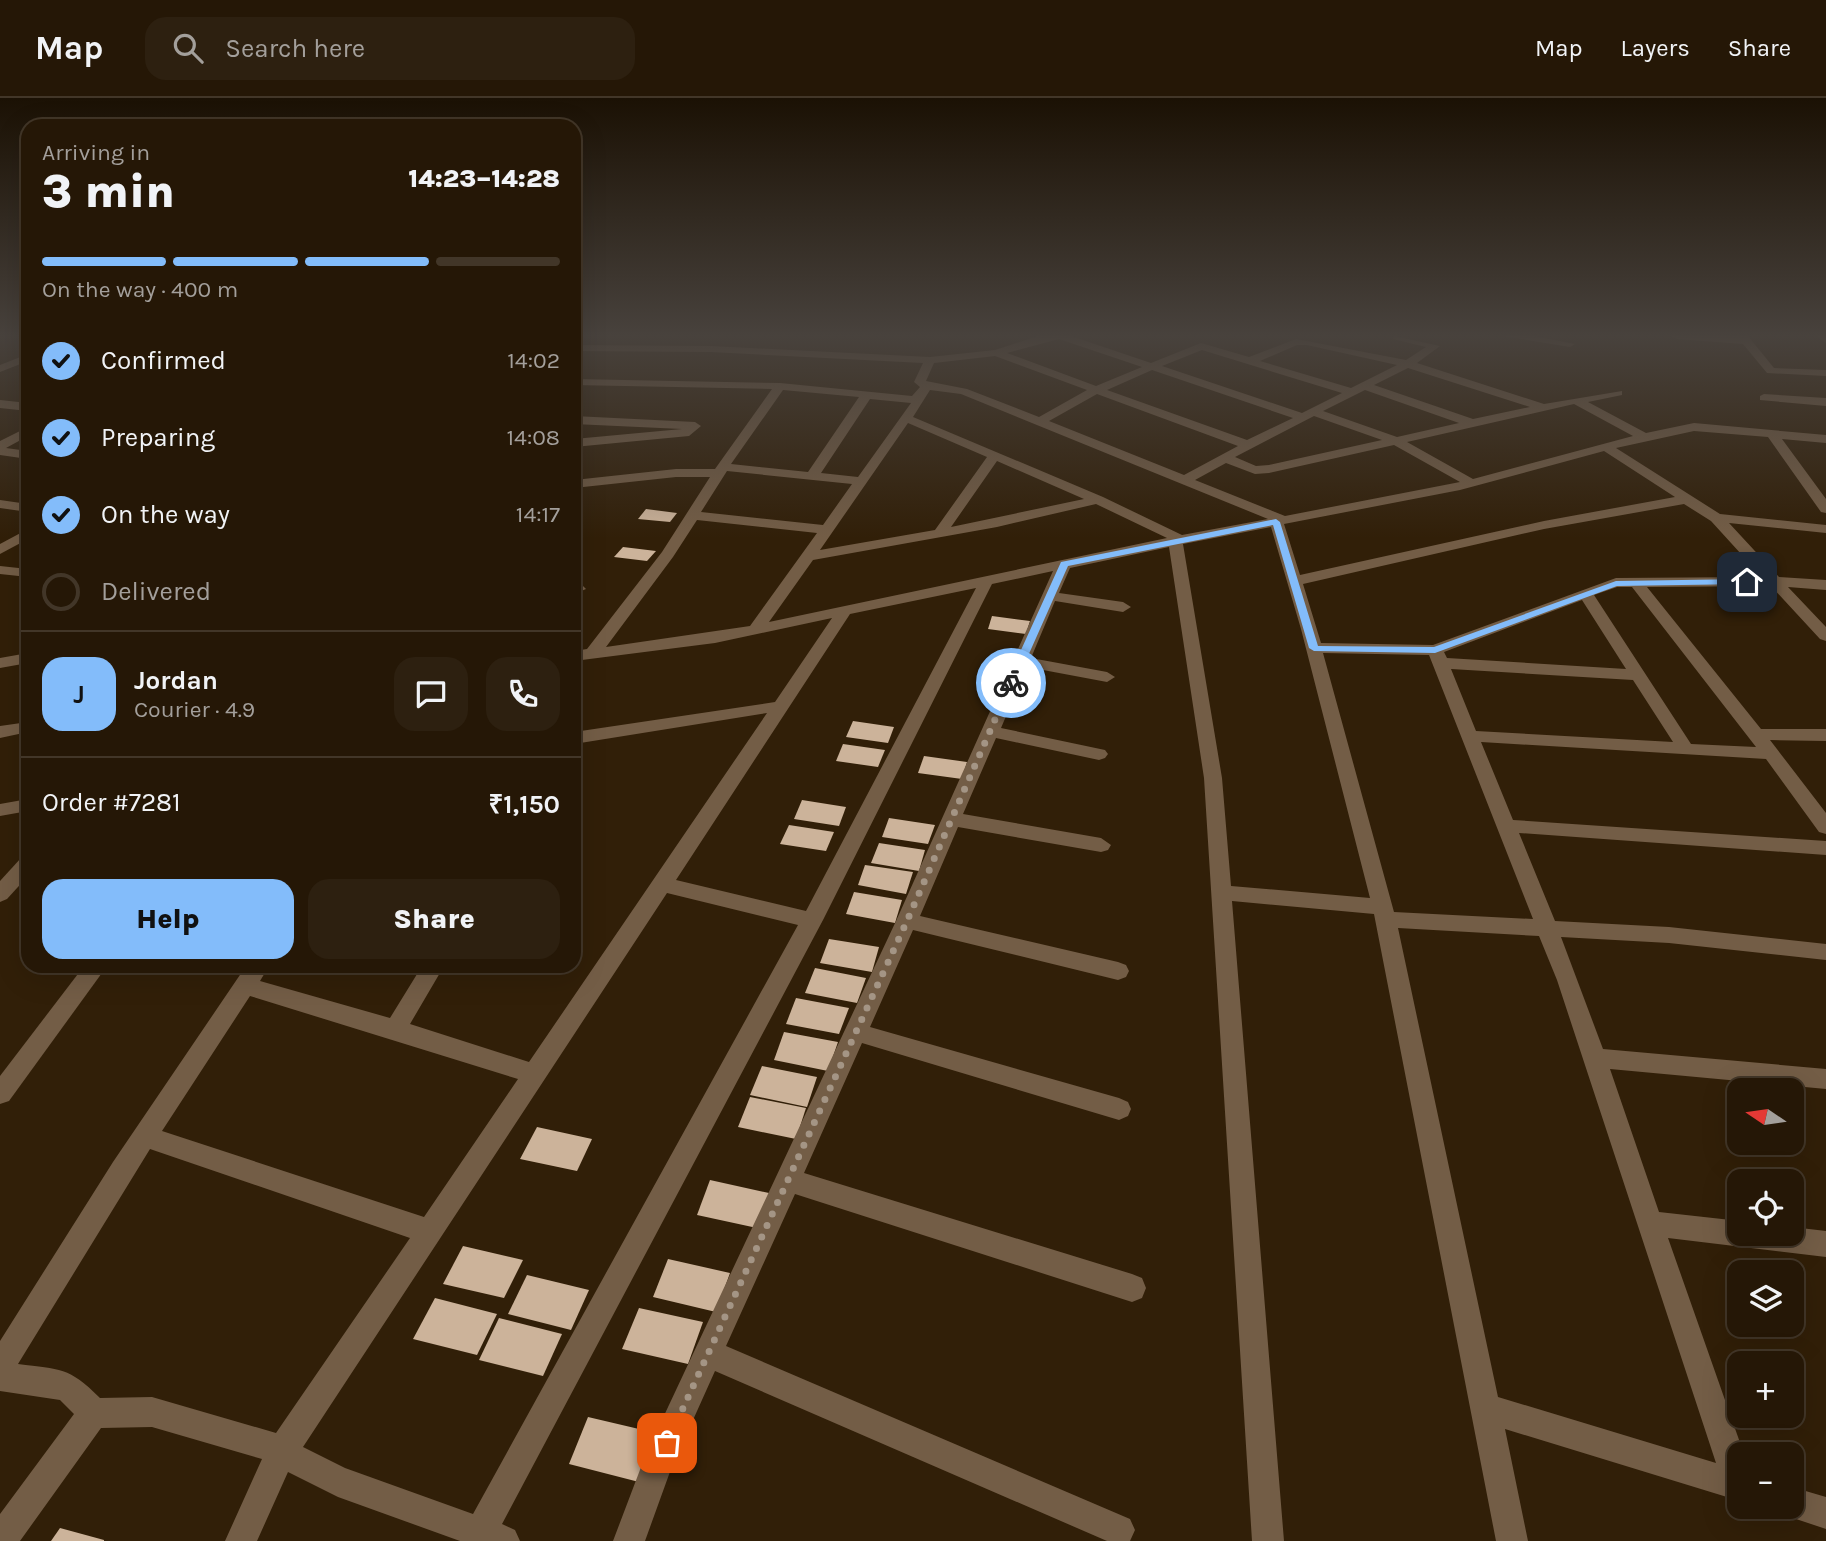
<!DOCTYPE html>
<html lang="en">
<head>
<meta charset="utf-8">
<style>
  :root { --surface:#251706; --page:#2d2010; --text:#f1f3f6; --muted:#a39f9b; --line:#423628; --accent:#83bcfa }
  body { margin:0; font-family:Karla,sans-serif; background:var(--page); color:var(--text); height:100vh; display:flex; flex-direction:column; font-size:26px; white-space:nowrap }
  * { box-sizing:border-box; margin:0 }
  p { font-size:23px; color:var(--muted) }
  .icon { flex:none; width:38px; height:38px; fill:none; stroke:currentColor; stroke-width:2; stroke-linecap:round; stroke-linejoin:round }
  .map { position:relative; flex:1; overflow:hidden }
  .side { position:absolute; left:21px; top:21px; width:560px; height:854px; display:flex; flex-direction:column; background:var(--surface); border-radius:21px; box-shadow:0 7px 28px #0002,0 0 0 2px var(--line) }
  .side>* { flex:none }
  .needle { width:46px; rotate:283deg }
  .controls { position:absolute; left:1727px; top:980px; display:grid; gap:14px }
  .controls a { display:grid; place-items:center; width:77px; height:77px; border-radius:14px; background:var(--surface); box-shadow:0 7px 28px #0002,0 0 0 2px var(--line); font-size:35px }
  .pin { position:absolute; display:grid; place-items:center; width:60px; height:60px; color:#fff; margin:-30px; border-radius:14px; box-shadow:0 4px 10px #0006 }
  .courier { position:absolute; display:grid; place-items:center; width:70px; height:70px; margin:-35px; border:5px solid #83bcfa; border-radius:50%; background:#fff; color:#222; box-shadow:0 2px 9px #0007 }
  .overview em { font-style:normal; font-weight:800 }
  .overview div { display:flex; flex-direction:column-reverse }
  .overview { display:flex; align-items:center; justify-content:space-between; height:119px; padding:0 21px }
  h1 { font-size:46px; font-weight:800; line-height:52px }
  .bar { display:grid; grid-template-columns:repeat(4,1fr); gap:10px 7px; align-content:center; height:84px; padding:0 21px }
  .bar i { height:9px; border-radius:5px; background:var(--line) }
  .bar .current { background:var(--accent) }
  .bar p { grid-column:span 4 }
  .line { display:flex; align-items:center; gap:18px; padding:0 21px; border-top:2px solid var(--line) }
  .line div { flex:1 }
  .round { display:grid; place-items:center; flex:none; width:74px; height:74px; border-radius:21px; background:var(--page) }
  ol { padding:0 21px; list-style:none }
  li { display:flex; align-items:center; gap:21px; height:77px }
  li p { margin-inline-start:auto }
  li .icon { padding:7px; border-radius:50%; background:var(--accent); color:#111; stroke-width:4 }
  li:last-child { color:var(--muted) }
  li i { width:38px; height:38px; border:4px solid var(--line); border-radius:50% }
  .cta { display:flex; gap:14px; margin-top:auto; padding:14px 21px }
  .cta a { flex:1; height:80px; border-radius:21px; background:var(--accent); color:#111; font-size:28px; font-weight:800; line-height:80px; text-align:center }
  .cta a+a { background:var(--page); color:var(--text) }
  header { display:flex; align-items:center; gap:42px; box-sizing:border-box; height:98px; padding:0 35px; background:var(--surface); border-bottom:2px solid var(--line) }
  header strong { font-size:33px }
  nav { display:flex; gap:38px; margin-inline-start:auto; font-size:24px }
  .search { width:490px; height:63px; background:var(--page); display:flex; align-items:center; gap:18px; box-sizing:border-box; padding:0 24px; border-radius:21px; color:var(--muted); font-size:26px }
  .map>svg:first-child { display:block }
  .building { fill:#ccb39a }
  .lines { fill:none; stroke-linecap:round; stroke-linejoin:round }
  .minor { fill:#735d46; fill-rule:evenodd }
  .route { fill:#83bcfa }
  .done { stroke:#a49585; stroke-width:7; stroke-dasharray:0 12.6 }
</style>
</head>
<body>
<header>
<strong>Map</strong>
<div class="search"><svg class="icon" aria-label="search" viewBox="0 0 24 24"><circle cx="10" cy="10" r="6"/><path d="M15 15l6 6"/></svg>Search here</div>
<nav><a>Map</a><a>Layers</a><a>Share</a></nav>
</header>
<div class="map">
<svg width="1826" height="1443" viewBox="0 0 1826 1443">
  <rect width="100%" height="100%" fill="#311f08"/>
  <!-- building -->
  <g class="building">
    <polygon points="646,411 677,415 670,424 638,421"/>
    <polygon points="623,449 656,453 647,463 614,459"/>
    <polygon points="992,518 1030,523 1026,536 988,531"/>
    <polygon points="853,623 894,629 888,645 846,639"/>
    <polygon points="843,646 885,652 878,669 836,663"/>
    <polygon points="924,658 967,664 962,681 918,675"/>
    <polygon points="802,702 846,709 839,728 794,721"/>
    <polygon points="889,720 935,727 928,746 882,739"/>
    <polygon points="789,727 834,734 826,753 780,746"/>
    <polygon points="879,745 925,752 919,773 871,765"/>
    <polygon points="865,767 913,774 906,796 858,787"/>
    <polygon points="854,794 902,802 895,825 846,816"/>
    <polygon points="829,841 879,849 872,874 820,865"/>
    <polygon points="815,870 866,880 857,905 805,895"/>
    <polygon points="796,900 849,910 839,936 786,926"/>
    <polygon points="784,934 838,944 828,973 774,962"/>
    <polygon points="762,968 817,979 807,1009 750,997"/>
    <polygon points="750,999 806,1010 796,1041 738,1029"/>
    <polygon points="537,1029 592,1041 577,1073 520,1061"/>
    <polygon points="710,1082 769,1095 757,1130 697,1117"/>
    <polygon points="463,1148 523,1162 504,1200 443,1186"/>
    <polygon points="668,1161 730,1175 716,1214 653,1199"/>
    <polygon points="527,1177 589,1192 571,1232 508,1216"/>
    <polygon points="435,1200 497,1216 477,1257 413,1241"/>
    <polygon points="639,1210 703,1224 688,1266 622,1251"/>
    <polygon points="499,1220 562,1236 543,1278 479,1262"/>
    <polygon points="588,1319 656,1335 639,1384 569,1366"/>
    <polygon points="60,1430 104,1442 104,1443 51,1443"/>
  </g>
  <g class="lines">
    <!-- minor -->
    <g class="minor">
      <path d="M 1038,238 L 1071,238 L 1151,265 L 1201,245 L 1249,259 L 1296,241 L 1406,262 L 1426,249 L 1393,241 L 1394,238 L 1440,248 L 1417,265 L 1544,306 L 1622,293 L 1622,297 L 1588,304 L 1646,335 L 1694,325 L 1826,337 L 1826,345 L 1782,341 L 1826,401 L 1826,415 L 1821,414 L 1768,339 L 1694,333 L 1616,350 L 1720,416 L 1826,427 L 1826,435 L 1729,425 L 1779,479 L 1826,482 L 1826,492 L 1788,489 L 1826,529 L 1826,543 L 1820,541 L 1771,488 L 1647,489 L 1761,631 L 1826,631 L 1826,643 L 1770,642 L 1826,715 L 1826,736 L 1819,734 L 1766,661 L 1481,644 L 1513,722 L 1826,743 L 1826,757 L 1519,735 L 1555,823 L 1669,829 L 1826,846 L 1826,862 L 1669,845 L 1561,839 L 1603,951 L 1826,971 L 1826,991 L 1610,971 L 1659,1114 L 1740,1123 L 1740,1136 L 1792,1136 L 1792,1129 L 1826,1133 L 1826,1159 L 1668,1140 L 1744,1356 L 1740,1356 L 1740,1403 L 1505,1331 L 1528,1443 L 1496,1443 L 1374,816 L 1232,803 L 1284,1443 L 1252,1443 L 1204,680 L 1169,449 L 1070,470 L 1059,495 L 1123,504 L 1131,509 L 1123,514 L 1055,503 L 1031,560 L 1107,574 L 1115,579 L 1107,584 L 1027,569 L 1001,630 L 1105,652 L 1108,656 L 1105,660 L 1099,662 L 996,640 L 963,716 L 1101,740 L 1111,747 L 1108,752 L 1101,754 L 958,729 L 920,818 L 1118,864 L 1126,867 L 1129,873 L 1126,879 L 1118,882 L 913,832 L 870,929 L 1119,1000 L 1128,1004 L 1131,1011 L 1128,1018 L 1119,1022 L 862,945 L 804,1075 L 1132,1176 L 1142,1180 L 1146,1190 L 1142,1200 L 1132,1204 L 795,1096 L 726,1248 L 1130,1421 L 1135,1432 L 1130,1443 L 1107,1443 L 715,1273 L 671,1371 L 645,1443 L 613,1443 L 646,1356 L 896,823 L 1053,473 L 992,486 L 823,822 L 502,1426 L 515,1432 L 520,1443 L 460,1443 L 338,1399 L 288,1374 L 257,1443 L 225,1443 L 262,1361 L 152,1329 L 101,1330 L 20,1443 L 0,1443 L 0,1416 L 74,1316 L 60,1302 L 0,1293 L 0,1243 L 113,1064 L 246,868 L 269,868 L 260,883 L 390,920 L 422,868 L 444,868 L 410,926 L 529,964 L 767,615 L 574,646 L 574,634 L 775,604 L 832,520 L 715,545 L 574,563 L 574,553 L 587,551 L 662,454 L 710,379 L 676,379 L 574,390 L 574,382 L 676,371 L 715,371 L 772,291 L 574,287 L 574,281 L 780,285 L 912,298 L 920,289 L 914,284 L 923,265 L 711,254 L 574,253 L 574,247 L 711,248 L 930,259 L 995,252 ZM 1059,241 L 1142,269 L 1096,288 L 1007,255 ZM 1297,247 L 1307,247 L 1397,267 L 1351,290 L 1260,263 ZM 1202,252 L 1342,295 L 1302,315 L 1162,268 ZM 995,258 L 1087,292 L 1039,319 L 967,291 L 926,283 L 934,265 ZM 1408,270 L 1530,309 L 1473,321 L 1374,287 ZM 1152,272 L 1293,320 L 1247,342 L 1107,292 ZM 783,292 L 859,299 L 808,374 L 731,366 ZM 930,292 L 961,296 L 1268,421 L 1182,437 L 1103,399 L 913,319 ZM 1365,292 L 1459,325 L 1397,339 L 1323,313 ZM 1097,296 L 1238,348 L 1184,377 L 1049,323 ZM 870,301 L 911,305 L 858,379 L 821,375 ZM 1574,306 L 1633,338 L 1473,381 L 1407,344 ZM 1314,318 L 1382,342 L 1269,367 L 1256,368 L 1235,359 ZM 908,325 L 987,359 L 935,432 L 820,452 ZM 1394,347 L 1460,384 L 1285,418 L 1195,382 L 1226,365 L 1255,376 L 1269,375 ZM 1604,353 L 1675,399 L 1544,423 L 1300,477 L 1284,426 L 1460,392 ZM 997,363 L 1084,401 L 951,429 ZM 727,373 L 852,386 L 823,427 L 701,414 ZM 1096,406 L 1167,440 L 769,524 L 813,462 L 997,429 ZM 1684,406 L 1711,423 L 1762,479 L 1616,480 L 1433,547 L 1321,545 L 1303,486 L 1544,431 ZM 697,422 L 817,435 L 750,528 L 606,549 L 673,459 ZM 1271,429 L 1301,531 L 1370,800 L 1231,788 L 1222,680 L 1183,446 ZM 1617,489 L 1632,489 L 1756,649 L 1691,646 L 1594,497 ZM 976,490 L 806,813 L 676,782 L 850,516 ZM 1582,502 L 1626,571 L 1447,560 L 1444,554 ZM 1323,555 L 1429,557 L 1533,821 L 1394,814 ZM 1451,571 L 1633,582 L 1673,644 L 1476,633 ZM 667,795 L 798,827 L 473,1416 L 345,1370 L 303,1349 ZM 1398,830 L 1539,838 L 1557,882 L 1716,1365 L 1498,1299 ZM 250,898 L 518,981 L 424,1119 L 162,1033 ZM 150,1051 L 410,1140 L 276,1335 L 152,1299 L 100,1300 C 68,1268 61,1272 18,1266 Z"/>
      <polygon points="1503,238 1534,238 1575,246 1570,249"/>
      <polygon points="1672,238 1748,238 1774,270 1826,272 1826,278 1767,275 1743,246 1677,241"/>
      <polygon points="1817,238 1826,238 1826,245"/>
      <polygon points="28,256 28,263 0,274 0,267"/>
      <polygon points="1764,296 1826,300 1826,308 1760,302 1760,298"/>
      <polygon points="0,302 28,305 28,313 0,310"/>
      <polygon points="574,318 695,324 701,328 689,338 574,349 574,341 682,331 574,326"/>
      <polygon points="28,329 28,338 6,350 28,353 28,361 0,357 0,343"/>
      <polygon points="0,402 28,406 28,414 0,410"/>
      <polygon points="28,431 28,441 0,456 0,446"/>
      <polygon points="0,468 28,471 28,479 0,476"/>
      <polygon points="574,486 583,488 586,491 574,496"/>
      <polygon points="28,555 28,565 0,570 0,560"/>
      <polygon points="28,624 28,634 0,640 0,628"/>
      <polygon points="28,701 28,713 0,718 0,706"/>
      <polygon points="28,758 28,778 7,801 0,804 0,783 21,760"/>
      <polygon points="84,868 107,868 9,1003 0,1006 0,978"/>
      <polygon points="1792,1389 1826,1399 1826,1431 1781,1416 1778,1409 1792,1409"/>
    </g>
  </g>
  <!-- sky -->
  <linearGradient id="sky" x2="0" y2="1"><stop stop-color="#1b1104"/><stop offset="0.54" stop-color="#48423d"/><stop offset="1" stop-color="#48423d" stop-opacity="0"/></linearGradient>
  <rect width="1826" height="440" fill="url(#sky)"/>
  <!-- route -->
  <polygon class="route" points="1276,421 1280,424 1318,548 1434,549 1616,483 1747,481 1752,484 1747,486 1617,488 1435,555 1314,553 1309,550 1273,427 1068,468 1016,585 1011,588 1006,585 1061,464"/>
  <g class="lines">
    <!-- done -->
    <polyline class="done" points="667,1345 907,823 1011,585"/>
  </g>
</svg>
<div class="controls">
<a><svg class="needle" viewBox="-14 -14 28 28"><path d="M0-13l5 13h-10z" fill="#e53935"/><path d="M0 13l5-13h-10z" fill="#a39f9b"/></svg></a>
<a><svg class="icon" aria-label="locate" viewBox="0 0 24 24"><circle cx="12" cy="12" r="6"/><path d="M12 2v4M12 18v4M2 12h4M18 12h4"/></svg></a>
<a><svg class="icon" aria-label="layers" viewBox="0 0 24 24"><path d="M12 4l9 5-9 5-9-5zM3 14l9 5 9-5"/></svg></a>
<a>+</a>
<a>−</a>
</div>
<div class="pin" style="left:667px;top:1345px;background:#ea580c"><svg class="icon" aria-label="bag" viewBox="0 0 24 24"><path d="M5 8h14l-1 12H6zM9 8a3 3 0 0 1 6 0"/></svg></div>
<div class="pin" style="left:1747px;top:484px;background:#1f2937"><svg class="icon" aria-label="home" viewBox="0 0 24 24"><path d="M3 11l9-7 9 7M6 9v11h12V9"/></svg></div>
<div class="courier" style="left:1011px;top:585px"><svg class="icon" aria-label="bike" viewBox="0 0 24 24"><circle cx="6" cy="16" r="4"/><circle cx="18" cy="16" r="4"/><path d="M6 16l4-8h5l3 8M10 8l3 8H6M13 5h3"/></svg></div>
<section class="side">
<div class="overview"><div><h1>3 min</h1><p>Arriving in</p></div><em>14:23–14:28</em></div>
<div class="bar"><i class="current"></i><i class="current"></i><i class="current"></i><i></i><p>On the way · 400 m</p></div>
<ol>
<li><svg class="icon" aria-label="check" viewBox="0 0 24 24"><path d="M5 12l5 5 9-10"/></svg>Confirmed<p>14:02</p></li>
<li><svg class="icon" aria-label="check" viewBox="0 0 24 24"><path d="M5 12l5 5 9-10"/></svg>Preparing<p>14:08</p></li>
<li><svg class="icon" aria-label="check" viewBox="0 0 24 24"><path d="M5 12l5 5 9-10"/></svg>On the way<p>14:17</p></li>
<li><i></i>Delivered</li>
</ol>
<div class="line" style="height:126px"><b class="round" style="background:var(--accent);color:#111">J</b><div><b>Jordan</b><p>Courier · 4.9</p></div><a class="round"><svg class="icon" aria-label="chat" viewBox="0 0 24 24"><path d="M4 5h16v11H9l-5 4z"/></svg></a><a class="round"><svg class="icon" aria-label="phone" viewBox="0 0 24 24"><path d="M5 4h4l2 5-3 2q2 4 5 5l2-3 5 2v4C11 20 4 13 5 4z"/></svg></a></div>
<div class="line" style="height:91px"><div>Order #7281</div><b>₹1,150</b></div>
<div class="cta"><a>Help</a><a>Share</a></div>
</section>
</div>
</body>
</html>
